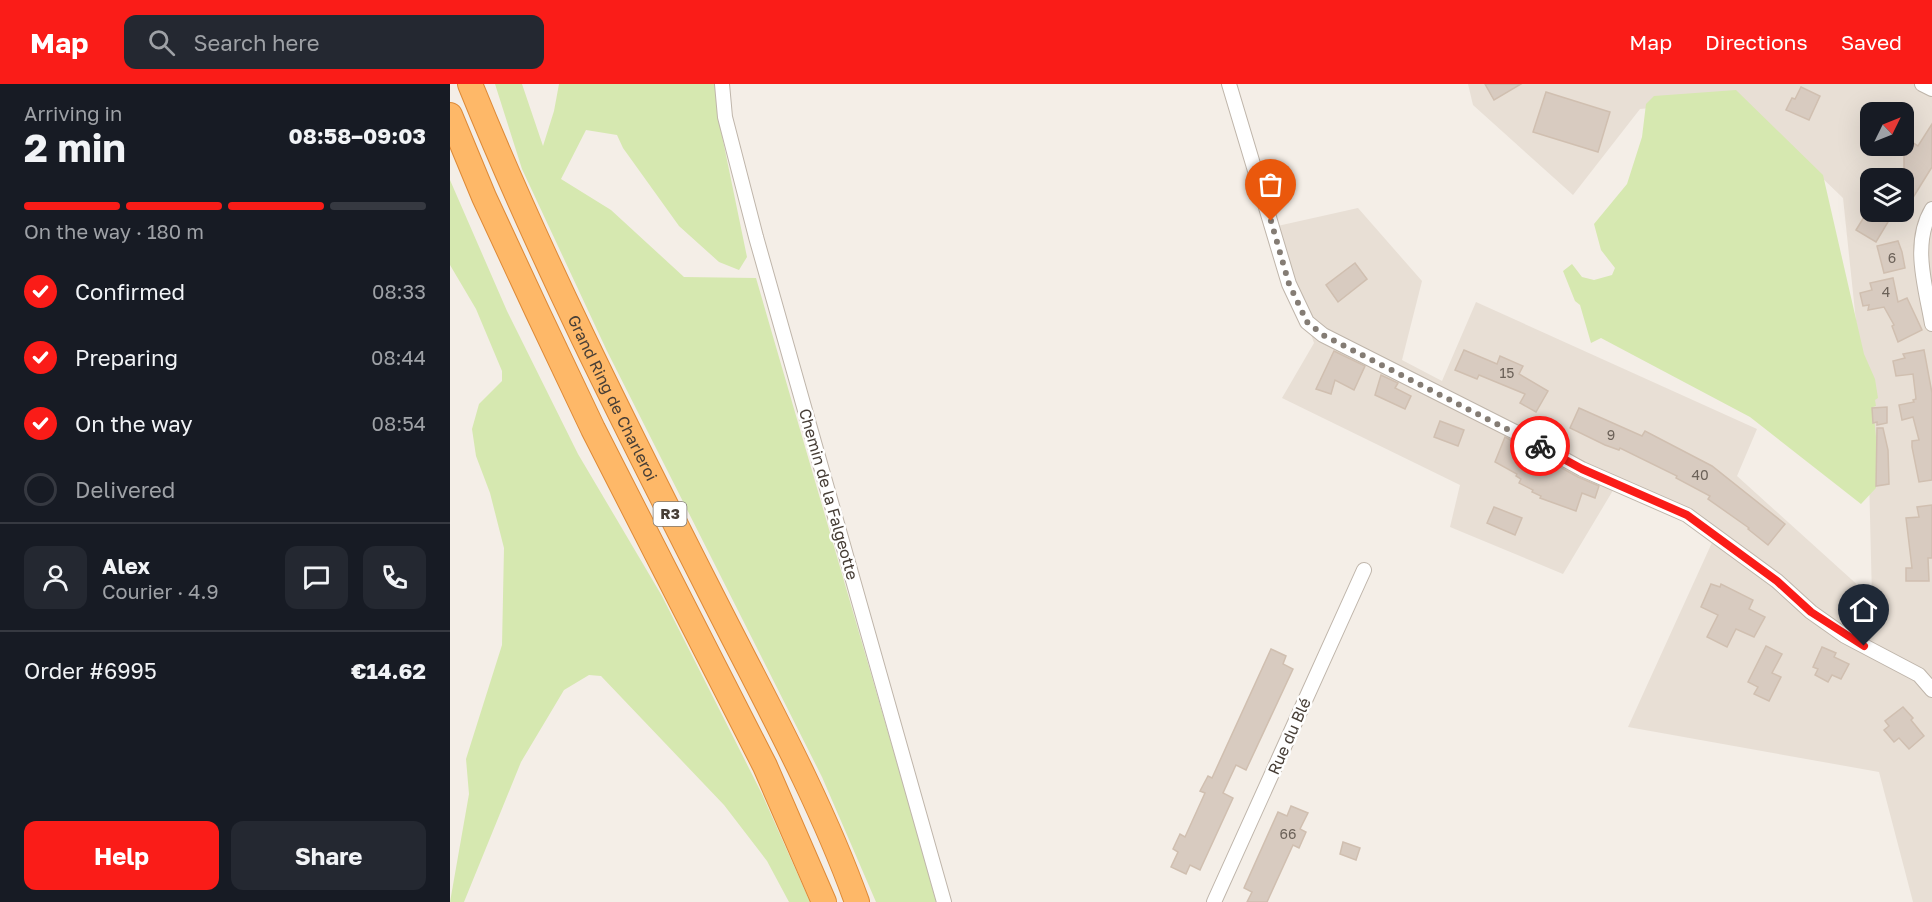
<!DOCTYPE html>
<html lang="en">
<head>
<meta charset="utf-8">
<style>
  :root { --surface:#171b24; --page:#242831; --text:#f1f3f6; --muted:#9ea1a6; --line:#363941; --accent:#fa1c18 }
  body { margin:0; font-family:"Golos Text",sans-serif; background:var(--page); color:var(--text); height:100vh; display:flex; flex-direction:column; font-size:22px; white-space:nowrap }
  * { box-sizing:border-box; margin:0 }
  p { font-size:20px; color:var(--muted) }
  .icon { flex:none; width:33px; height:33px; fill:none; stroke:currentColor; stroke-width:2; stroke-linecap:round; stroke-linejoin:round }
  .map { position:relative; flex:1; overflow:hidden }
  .panel { display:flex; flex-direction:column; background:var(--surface); width:450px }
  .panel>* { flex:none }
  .needle { width:39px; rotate:47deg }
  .fabs { position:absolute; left:1410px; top:18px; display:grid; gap:12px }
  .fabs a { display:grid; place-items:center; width:54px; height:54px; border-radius:12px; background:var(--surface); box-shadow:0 6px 24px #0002; font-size:30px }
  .pin { position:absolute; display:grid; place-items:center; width:51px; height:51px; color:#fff; margin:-62px -26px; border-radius:50% 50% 50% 0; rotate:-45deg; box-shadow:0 0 6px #0007 }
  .pin .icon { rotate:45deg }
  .courier { position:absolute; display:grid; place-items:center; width:60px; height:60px; margin:-30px; border:4px solid #fa1c18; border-radius:50%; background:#fff; color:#222; box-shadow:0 2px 8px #0007 }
  .overview em { font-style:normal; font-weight:700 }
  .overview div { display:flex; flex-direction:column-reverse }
  .overview { display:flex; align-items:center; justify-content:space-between; height:102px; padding:0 24px }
  h1 { font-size:39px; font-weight:700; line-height:45px }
  .bar { display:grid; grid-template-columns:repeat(4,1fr); gap:9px 6px; align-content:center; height:72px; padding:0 24px }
  .bar i { height:8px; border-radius:4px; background:var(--line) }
  .bar .selected { background:var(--accent) }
  .bar p { grid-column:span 4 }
  .line { display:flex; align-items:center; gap:15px; padding:0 24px; border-top:2px solid var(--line) }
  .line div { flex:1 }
  .round { display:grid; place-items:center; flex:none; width:63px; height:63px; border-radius:12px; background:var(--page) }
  ol { padding:0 24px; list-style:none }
  li { display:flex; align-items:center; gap:18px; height:66px }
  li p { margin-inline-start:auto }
  li .icon { padding:6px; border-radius:50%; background:var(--accent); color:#fff; stroke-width:4 }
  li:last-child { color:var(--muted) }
  li i { width:33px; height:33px; border:3px solid var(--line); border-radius:50% }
  .action { display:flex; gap:12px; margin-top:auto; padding:12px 24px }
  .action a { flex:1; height:69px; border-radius:12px; background:var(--accent); color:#fff; font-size:24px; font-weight:700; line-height:69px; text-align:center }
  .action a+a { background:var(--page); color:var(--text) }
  header { display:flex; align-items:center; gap:36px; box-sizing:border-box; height:84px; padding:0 30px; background:var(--accent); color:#fff }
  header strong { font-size:28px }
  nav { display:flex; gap:33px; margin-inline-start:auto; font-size:21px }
  .search { width:420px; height:54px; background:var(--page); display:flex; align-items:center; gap:15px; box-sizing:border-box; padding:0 21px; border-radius:12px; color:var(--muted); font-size:22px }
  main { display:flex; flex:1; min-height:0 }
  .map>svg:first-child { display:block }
  .residential { fill:#e8dfd5; fill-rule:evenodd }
  .green { fill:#d6e8b0 }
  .building { fill:#d8cbc0; stroke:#d0bfb0; stroke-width:1.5 }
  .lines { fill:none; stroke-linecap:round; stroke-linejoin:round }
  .minor-casing { stroke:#bfb5aa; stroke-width:16 }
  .motorway-casing { stroke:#de8a37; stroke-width:26 }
  .minor { stroke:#fff; stroke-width:14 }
  .motorway { stroke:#feb868; stroke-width:24 }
  .done { stroke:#847c74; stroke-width:6; stroke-dasharray:0 10.8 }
  .route { stroke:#fa1c18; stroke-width:8 }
  .labels { text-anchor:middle; stroke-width:5; stroke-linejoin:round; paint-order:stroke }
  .number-label { font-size:14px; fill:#6b6158 }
  .shield { fill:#fff; stroke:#7e7872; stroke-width:1.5 }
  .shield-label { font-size:15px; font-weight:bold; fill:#473e36 }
  .street-label { font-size:16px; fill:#473e36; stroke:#fff }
</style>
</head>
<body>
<header>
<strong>Map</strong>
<div class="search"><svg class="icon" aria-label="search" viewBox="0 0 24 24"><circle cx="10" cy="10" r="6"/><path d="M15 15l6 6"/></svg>Search here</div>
<nav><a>Map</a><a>Directions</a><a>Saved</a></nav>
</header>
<main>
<section class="panel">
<div class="overview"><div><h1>2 min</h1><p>Arriving in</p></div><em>08:58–09:03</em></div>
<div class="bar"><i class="selected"></i><i class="selected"></i><i class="selected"></i><i></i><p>On the way · 180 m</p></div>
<ol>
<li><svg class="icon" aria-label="check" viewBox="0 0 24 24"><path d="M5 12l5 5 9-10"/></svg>Confirmed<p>08:33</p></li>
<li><svg class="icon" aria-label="check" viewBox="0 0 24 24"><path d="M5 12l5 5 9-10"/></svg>Preparing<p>08:44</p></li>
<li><svg class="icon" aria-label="check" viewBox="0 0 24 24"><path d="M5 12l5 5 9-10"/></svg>On the way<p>08:54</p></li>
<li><i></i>Delivered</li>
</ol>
<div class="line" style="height:108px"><a class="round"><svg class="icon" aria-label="person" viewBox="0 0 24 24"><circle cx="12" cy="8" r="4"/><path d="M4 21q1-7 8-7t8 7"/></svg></a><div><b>Alex</b><p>Courier · 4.9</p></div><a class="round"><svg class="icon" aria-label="chat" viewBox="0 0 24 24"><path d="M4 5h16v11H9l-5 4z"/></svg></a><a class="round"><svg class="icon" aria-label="phone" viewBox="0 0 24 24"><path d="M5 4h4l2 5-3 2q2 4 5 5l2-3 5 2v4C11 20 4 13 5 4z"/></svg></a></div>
<div class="line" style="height:78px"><div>Order #6995</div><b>€14.62</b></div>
<div class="action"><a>Help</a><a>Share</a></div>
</section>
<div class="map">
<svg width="1482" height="818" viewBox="0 0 1482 818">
  <rect width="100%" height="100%" fill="#f4eee7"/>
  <!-- residential -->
  <path class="residential" d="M 1018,0 L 1472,0 L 1482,5 L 1482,818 L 1463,818 L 1429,688 L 1178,643 L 1265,452 L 1165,403 L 1113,490 L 1000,443 L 1010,401 L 832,314 L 864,259 L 823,143 L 908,124 L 972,197 L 952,276 L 992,297 L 1026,218 L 1307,345 L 1287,392 L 1422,514 L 1418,351 L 1393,114 L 1291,16 L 1190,25 L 1123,111 L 1023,21 ZM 1420,28 L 1454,28 L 1454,62 L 1420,62 ZM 1420,94 L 1454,94 L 1454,128 L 1420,128 Z"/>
  <!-- green -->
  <g class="green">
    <polygon points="45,0 72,0 93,62 104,27 109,0 265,0 270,42 297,173 289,186 269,178 229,142 173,64 167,51 136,46 111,95 161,126 234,193 306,194 467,748 486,818 426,818 372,693 157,267 72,85"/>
    <polygon points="1286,6 1373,91 1414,270 1425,295 1428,314 1425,316 1426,322 1423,323 1426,353 1426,404 1411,420 1300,333 1151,254 1141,259 1130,221 1125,217 1113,187 1122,180 1132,193 1144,196 1162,191 1165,184 1151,166 1144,140 1177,100 1192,53 1196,20 1204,12"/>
    <polygon points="0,96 57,227 128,370 212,512 312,710 360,818 339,818 317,777 274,721 151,592 139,591 114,606 71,678 14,818 0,818 19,710 16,675 52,561 54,464 40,409 26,372 22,345 29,320 52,297 52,287 26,225 0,181"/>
  </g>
  <!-- building -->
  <g class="building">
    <polygon points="1035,0 1071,0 1044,16"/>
    <polygon points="1351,3 1370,12 1359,36 1336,26 1342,14 1345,15"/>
    <polygon points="1096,8 1160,28 1148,68 1083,48"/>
    <polygon points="1482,40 1482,83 1454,128 1454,53 1468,62"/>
    <polygon points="1417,128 1444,128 1426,158 1406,146"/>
    <polygon points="1448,157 1452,168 1455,184 1434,189 1427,162"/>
    <polygon points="905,179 917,195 888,218 876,201"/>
    <polygon points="1443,194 1448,218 1457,214 1472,246 1448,258 1442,242 1444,241 1434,223 1418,226 1419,221 1413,222 1410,209 1422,206 1420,199"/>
    <polygon points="1014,266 1047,280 1050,272 1073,282 1069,290 1098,307 1086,328 1070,319 1075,310 1029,291 1027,295 1005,286"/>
    <polygon points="1474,266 1482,309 1482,396 1469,398 1462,363 1462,357 1469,356 1463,333 1452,336 1449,321 1464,318 1463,316 1466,315 1463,290 1446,292 1443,277 1455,274 1453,270"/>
    <polygon points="884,267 915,282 904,306 885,296 881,310 866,305"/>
    <polygon points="931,291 948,299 945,304 961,312 955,325 925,311"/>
    <polygon points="1437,323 1437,339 1427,341 1427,338 1423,339 1422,324"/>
    <polygon points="1129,324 1192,352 1195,347 1262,382 1335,440 1318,461 1298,445 1299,444 1258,415 1260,412 1226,394 1227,392 1170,364 1169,366 1155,361 1120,344"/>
    <polygon points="990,337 1014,346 1008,362 984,353"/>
    <polygon points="1427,344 1433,344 1438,366 1439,400 1426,402"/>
    <polygon points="1055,353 1128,393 1149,402 1145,414 1132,409 1126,427 1090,414 1091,412 1082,408 1083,406 1069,399 1071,395 1066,392 1067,390 1045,378"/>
    <polygon points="1482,421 1482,474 1478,474 1479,497 1456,497 1456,484 1462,484 1456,434 1469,433 1467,423"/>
    <polygon points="1044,423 1072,434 1065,451 1037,439"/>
    <polygon points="1261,500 1270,503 1271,500 1303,516 1299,525 1315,533 1304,553 1286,545 1277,563 1257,553 1268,531 1251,523"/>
    <polygon points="1316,562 1332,570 1322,589 1331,593 1319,617 1304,610 1308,603 1298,598"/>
    <polygon points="1372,563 1386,569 1384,573 1399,580 1391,595 1382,591 1378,598 1365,591 1368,585 1363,583"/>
    <polygon points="821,565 836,572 833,580 843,585 796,686 786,681 773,709 783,714 750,786 740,781 736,790 721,783 728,768 723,765 730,750 735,753 755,709 750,707 758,692 762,694"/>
    <polygon points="1453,623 1463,634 1461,636 1474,652 1459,665 1449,654 1444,658 1434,646 1439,642 1435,637"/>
    <polygon points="841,722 858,729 850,745 856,748 849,764 843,761 817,818 797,818 802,808 794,804 828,728 837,732"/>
    <polygon points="893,758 910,764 906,776 890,770"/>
  </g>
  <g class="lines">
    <defs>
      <g id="minor">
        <polyline points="272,0 275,33 306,153 494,818"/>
        <polyline points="779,0 839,200 857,238 873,251 1067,349 1132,385 1237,431 1327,497 1361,528 1395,552 1469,591 1482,606"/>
        <polyline points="1472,0 1482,5"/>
        <path d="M 1482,125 C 1461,160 1476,204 1482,240"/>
        <polyline points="764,818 914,486"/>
      </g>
      <g id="motorway">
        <path id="s1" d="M 20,0 C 90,173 174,339 259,506 C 310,607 369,712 407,818"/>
        <polyline points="0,31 34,113 87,227 143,345 315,682 374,818"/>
      </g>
    </defs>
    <!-- minor casing -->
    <use href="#minor" class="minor-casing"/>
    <!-- motorway casing -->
    <use href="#motorway" class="motorway-casing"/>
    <!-- minor -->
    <use href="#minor" class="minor"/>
    <!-- motorway -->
    <use href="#motorway" class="motorway"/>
  </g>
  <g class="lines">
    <!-- done -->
    <polyline class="done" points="821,137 839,200 857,238 873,251 1090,362"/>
    <!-- route -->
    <polyline class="route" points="1090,362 1132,385 1237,431 1327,497 1361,528 1414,562"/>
  </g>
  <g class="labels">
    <!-- number labels -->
    <g class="number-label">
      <text x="1442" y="179">6</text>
      <text x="1436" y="213">4</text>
      <text x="1057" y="294">15</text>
      <text x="1161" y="356">9</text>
      <text x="1250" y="396">40</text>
      <text x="838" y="755">66</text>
    </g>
    <!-- shield labels -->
    <rect class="shield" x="203.5" y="418" width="33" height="24" rx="4.5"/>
    <g class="shield-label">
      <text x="220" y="435">R3</text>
    </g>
    <!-- street labels -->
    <g class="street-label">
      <text dy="6" stroke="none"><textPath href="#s1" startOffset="345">Grand Ring de Charleroi</textPath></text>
      <text transform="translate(379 410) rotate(74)" y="6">Chemin de la Falgeotte</text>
      <text transform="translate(839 652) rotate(-66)" y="6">Rue du Blé</text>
    </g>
  </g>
</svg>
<div class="fabs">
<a><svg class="needle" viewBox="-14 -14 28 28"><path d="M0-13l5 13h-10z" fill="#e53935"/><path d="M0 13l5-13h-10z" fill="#9ea1a6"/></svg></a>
<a><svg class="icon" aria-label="layers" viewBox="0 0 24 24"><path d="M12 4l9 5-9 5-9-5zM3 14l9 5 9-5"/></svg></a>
</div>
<div class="pin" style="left:821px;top:137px;background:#ea580c"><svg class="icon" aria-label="bag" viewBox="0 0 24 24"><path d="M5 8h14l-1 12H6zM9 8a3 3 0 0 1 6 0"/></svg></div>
<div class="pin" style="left:1414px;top:562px;background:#1f2937"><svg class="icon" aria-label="home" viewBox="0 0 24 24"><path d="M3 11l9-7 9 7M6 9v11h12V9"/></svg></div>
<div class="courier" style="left:1090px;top:362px"><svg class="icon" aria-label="bike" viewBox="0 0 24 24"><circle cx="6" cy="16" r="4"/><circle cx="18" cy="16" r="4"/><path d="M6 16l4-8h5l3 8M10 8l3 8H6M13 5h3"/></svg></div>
</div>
</main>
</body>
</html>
